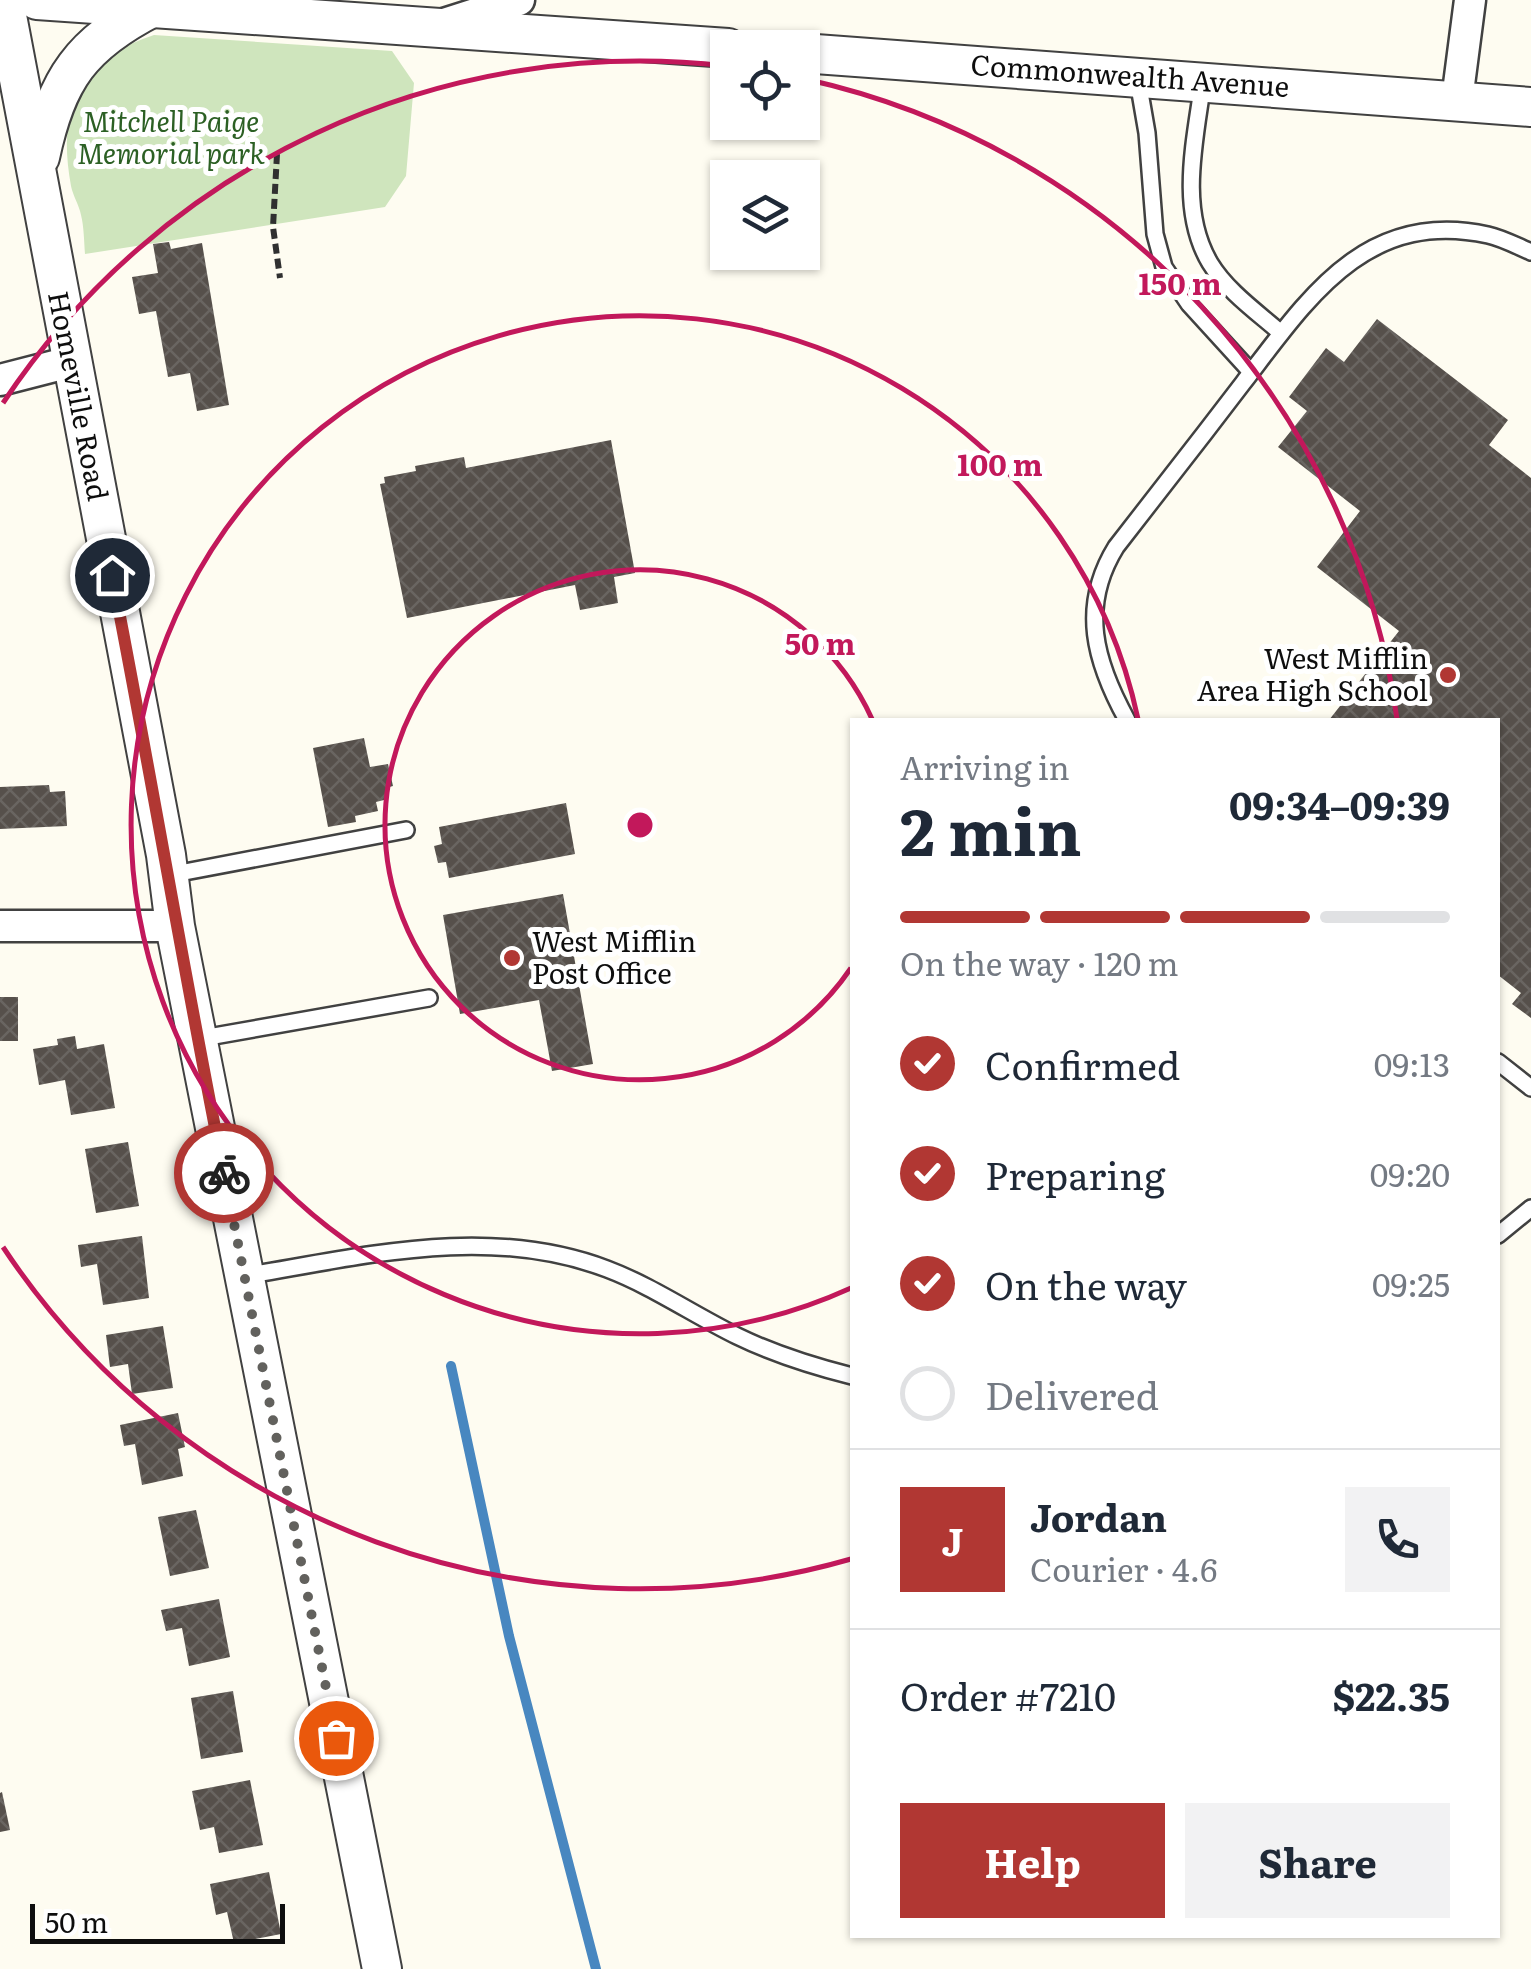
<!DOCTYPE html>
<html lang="en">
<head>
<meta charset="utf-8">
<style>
  :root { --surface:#fff; --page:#f2f2f3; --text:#1f2937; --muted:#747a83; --line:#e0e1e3; --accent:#b13733 }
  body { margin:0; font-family:Literata,serif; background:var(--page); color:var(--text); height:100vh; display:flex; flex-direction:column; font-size:38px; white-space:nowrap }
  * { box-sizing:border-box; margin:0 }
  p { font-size:32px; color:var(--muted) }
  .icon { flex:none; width:55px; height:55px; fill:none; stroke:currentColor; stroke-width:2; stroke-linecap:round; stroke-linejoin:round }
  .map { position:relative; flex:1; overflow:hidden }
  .sheet { position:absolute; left:850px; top:718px; width:650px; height:1220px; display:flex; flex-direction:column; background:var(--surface); border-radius:0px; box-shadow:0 2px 8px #0004 }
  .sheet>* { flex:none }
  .tools { position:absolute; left:710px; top:30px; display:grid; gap:20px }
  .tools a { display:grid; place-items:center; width:110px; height:110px; border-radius:0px; background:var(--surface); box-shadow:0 2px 8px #0004; font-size:50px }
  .scale { position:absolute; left:30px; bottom:25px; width:255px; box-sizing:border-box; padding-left:10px; border:5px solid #0e0e0e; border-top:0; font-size:28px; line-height:35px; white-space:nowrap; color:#0e0e0e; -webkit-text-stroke:8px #fff; paint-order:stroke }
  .pin { position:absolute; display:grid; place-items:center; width:85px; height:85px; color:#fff; margin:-42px; border:5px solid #fff; border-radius:50%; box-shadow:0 2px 10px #0007 }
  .courier { position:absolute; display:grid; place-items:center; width:100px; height:100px; margin:-50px; border:8px solid #b13733; border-radius:50%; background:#fff; color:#222; box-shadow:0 2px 12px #0007 }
  .overview em { font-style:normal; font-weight:700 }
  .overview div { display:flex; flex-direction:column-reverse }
  .overview { display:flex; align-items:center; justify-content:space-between; height:170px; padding:0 50px }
  h1 { font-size:65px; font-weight:700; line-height:75px }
  .bar { display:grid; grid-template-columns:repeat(4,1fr); gap:15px 10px; align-content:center; height:120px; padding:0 50px }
  .bar i { height:12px; border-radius:8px; background:var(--line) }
  .bar .current { background:var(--accent) }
  .bar p { grid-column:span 4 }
  .line { display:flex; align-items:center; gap:25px; padding:0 50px; border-top:2px solid var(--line) }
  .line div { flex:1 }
  .round { display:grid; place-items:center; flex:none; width:105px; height:105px; border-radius:0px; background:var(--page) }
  ol { padding:0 50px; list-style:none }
  li { display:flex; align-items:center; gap:30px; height:110px }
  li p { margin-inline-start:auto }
  li .icon { padding:10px; border-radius:50%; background:var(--accent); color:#fff; stroke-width:4 }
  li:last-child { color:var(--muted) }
  li i { width:55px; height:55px; border:5px solid var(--line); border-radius:50% }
  .cta { display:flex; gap:20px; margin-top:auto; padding:20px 50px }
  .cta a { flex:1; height:115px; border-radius:0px; background:var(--accent); color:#fff; font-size:40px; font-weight:700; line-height:115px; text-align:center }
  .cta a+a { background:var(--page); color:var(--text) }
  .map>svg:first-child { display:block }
  .park { fill:#cfe5bd }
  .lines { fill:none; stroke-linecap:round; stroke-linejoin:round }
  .stream { stroke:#4887c0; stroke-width:10 }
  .building { fill:url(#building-cross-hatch) }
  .service-casing { stroke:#414141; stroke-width:20 }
  .minor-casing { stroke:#414141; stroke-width:35 }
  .tertiary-casing { stroke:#414141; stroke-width:42 }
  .path { stroke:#303030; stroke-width:6; stroke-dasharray:10 5; stroke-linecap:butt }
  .service { stroke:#fff; stroke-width:15 }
  .minor { stroke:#fff; stroke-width:30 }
  .tertiary { stroke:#fff; stroke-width:38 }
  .done { stroke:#62615d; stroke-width:10; stroke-dasharray:0 18 }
  .route { stroke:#b13733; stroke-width:12 }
  .ring { fill:none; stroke:#c2185b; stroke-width:5 }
  .poi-dot { fill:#b13733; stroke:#fff; stroke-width:4 }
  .labels { text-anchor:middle; stroke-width:10; stroke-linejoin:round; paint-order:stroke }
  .street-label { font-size:28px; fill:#0e0e0e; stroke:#fff }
  .park-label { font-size:28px; font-style:italic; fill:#2c6024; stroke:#fff }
  .poi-label { font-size:28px; fill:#0e0e0e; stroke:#fff; text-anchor:end }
  .centre { fill:#c2185b; stroke:#fff; stroke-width:5 }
  .ring-label { font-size:30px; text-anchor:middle; font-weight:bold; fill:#c2185b; stroke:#fff; stroke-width:10; stroke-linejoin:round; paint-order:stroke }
</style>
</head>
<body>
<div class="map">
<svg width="1531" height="1969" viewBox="0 0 1531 1969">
  <defs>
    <pattern id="building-cross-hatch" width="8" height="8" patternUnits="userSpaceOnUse" patternTransform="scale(2.5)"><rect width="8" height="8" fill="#56504b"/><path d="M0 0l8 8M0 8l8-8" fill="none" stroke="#696561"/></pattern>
  </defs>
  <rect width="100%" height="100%" fill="#fefcf1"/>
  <!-- park -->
  <path class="park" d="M 154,35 L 392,51 L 414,83 L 406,176 L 385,207 L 85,254 C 84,241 84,227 81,215 C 79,205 73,196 71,186 C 57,109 77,60 154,35 Z"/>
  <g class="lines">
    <!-- stream -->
    <polyline class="stream" points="451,1366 509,1636 596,1969"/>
  </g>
  <!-- building -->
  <g class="building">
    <polygon points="169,242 171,249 202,243 229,405 197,411 190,373 168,377 156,311 139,314 132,277 158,273 153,244"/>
    <polygon points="1377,319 1508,420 1489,445 1531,478 1531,1018 1512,1004 1521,993 1498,975 1498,720 1329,720 1399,631 1317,567 1360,511 1278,447 1307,411 1289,397 1326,348 1344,362"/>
    <polygon points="611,440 635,573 614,577 618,603 580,610 575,585 407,618 380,484 385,483 384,477 416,471 415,466 464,457 466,468"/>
    <polygon points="364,738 370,767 388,764 393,786 386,788 388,799 376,802 378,811 355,816 356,822 328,827 313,748"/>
    <polygon points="49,785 50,792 65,791 67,826 0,829 0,787"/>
    <polygon points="566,803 575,854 449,878 446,862 438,863 434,846 442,844 439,827"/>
    <polygon points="563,894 593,1064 552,1071 539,1000 460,1014 443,915"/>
    <rect x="0" y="997" width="18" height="44"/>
    <polygon points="75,1036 77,1049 104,1044 115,1108 71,1115 65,1080 39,1085 33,1049 58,1045 57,1039"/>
    <polygon points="128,1142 139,1206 96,1213 85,1149"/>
    <polygon points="142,1236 149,1298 103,1305 97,1264 81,1267 78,1245"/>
    <polygon points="163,1326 173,1388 132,1394 128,1364 110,1367 106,1335"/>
    <polygon points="178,1413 185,1447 178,1449 183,1476 142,1485 135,1444 124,1446 120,1425"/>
    <polygon points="196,1510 209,1568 170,1576 158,1517"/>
    <polygon points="219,1599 230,1657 189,1666 182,1628 166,1631 161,1610"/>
    <polygon points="233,1691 243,1752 201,1759 191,1698"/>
    <polygon points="250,1780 263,1845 219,1853 214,1827 200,1830 192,1791"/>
    <polygon points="2,1792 10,1830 0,1832 0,1793"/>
    <polygon points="269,1872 281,1934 234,1943 227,1912 216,1915 210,1884"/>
  </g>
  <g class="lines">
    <defs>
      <g id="service">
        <polyline points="1138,81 1147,133 1155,234 1164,267 1189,304 1251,372"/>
        <path d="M 1203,82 C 1195,141 1178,209 1210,263 C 1227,291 1257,312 1281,333"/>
        <path d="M 1127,720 C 1095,662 1079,607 1116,547 C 1158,493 1201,438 1243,383 C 1307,300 1365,208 1488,235 C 1502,238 1517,246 1531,252"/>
        <polyline points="169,875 406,830"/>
        <polyline points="197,1039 429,998"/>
        <polyline points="1498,1062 1531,1088"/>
        <polyline points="1498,1235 1531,1208"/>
        <path d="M 244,1276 C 365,1256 488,1224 607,1269 C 652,1286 694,1315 737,1336 C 774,1354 812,1366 852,1376"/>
      </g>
      <g id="minor">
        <polyline points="444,24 519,0"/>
        <polyline points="1457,100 1470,0"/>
        <polyline points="0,380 70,362"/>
        <polyline points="0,926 175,926"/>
      </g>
      <g id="tertiary">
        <polyline points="4,0 166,855 175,926 382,1969"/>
        <polyline points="37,0 728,48"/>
        <polyline points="802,53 1531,107"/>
        <path d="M 40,157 C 57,78 81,44 153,7"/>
      </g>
    </defs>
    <!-- service casing -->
    <use href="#service" class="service-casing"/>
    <!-- minor casing -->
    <use href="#minor" class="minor-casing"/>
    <!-- tertiary casing -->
    <use href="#tertiary" class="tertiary-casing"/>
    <!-- path -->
    <polyline class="path" points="277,154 273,227 280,278"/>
    <!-- service -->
    <use href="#service" class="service"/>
    <!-- minor -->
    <use href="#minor" class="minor"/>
    <!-- tertiary -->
    <use href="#tertiary" class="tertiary"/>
  </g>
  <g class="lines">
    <!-- done -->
    <polyline class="done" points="224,1173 336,1738"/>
    <!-- route -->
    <path class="route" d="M 112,575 C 151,774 184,974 224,1173"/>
  </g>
  <!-- distance rings -->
  <g class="ring">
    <path d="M851 968A255 255 0 1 1 872 719"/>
    <path d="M851 1288A509 509 0 1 1 1138 719"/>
    <path d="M851 1559A764 764 0 0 1 3 1247M3 403A764 764 0 0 1 726 66M805 79A764 764 0 0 1 1397 719"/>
  </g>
  <!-- markers -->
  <g class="poi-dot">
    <circle cx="1448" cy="675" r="10"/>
    <circle cx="512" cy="958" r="10"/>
  </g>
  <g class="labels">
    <!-- street labels -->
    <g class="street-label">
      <text transform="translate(1130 76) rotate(4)" y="10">Commonwealth Avenue</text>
      <text transform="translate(78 396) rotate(79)" y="10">Homeville Road</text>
    </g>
    <!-- park labels -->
    <g class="park-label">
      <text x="171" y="132">Mitchell Paige<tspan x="171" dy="32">Memorial park</tspan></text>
    </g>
    <!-- poi labels -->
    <g class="poi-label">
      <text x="1428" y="669">West Mifflin<tspan x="1428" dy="32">Area High School</tspan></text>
      <text x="532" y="952" text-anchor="start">West Mifflin<tspan x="532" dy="32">Post Office</tspan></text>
    </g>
  </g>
  <circle cx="640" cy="825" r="15" class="centre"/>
  <g class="ring-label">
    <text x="1180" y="295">150 m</text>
    <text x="1000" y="476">100 m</text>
    <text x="820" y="655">50 m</text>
  </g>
</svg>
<div class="tools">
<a><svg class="icon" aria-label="locate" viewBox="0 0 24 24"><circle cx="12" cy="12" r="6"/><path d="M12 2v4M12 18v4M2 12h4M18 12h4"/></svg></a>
<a><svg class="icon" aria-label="layers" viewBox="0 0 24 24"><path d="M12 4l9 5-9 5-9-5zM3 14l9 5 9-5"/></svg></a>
</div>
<div class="scale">50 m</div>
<div class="pin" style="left:336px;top:1738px;background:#ea580c"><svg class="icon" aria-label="bag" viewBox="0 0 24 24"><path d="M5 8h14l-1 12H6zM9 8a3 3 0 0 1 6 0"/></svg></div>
<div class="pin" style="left:112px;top:575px;background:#1f2937"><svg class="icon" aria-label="home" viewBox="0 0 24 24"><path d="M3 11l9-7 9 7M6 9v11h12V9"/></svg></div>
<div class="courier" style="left:224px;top:1173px"><svg class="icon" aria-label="bike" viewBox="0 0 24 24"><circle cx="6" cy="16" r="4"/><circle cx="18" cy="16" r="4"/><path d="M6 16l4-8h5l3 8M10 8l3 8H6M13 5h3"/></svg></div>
<section class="sheet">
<div class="overview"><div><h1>2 min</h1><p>Arriving in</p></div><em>09:34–09:39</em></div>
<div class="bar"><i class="current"></i><i class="current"></i><i class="current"></i><i></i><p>On the way · 120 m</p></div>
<ol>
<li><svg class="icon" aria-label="check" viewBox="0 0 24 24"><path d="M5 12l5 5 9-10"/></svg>Confirmed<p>09:13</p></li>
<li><svg class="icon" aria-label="check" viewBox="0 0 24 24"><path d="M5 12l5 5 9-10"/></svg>Preparing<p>09:20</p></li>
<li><svg class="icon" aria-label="check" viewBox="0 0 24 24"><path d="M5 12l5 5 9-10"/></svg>On the way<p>09:25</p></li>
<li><i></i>Delivered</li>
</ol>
<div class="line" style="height:180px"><b class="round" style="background:var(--accent);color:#fff">J</b><div><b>Jordan</b><p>Courier · 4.6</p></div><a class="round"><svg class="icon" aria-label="phone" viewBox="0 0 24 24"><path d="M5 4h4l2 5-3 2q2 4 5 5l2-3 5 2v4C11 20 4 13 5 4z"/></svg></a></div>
<div class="line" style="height:130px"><div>Order #7210</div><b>$22.35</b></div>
<div class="cta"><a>Help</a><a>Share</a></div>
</section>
</div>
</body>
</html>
